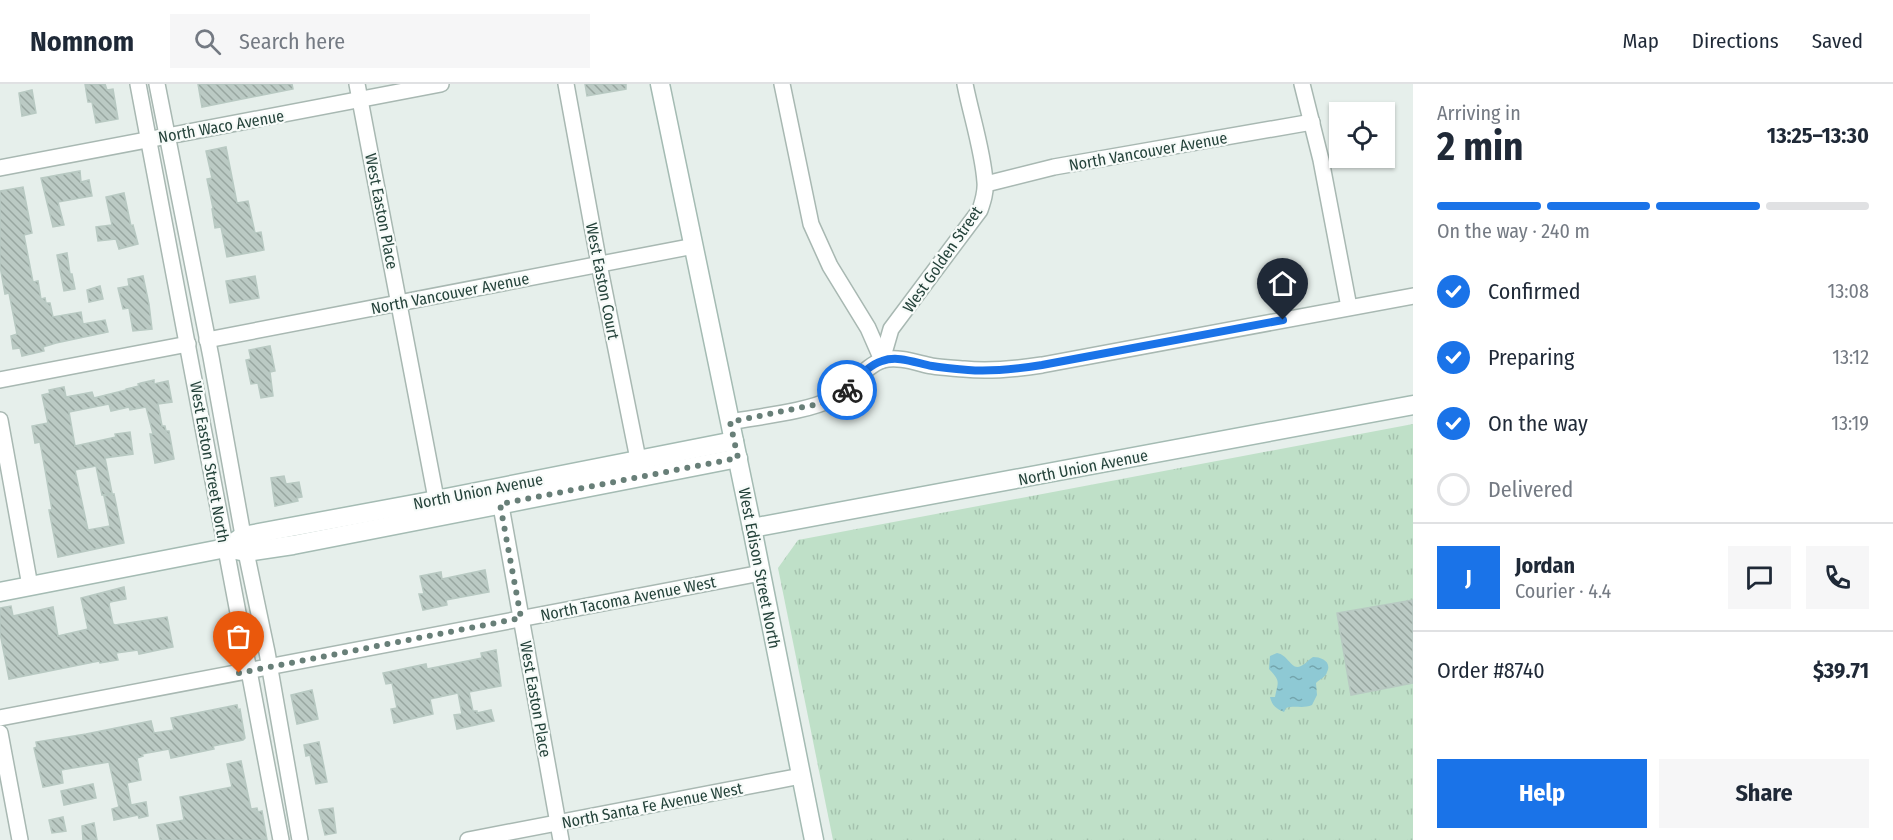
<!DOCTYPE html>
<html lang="en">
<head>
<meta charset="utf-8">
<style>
  :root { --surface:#fff; --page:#f6f6f7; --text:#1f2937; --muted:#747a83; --line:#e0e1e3; --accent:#1a73e8 }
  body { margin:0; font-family:"Fira Sans Condensed",sans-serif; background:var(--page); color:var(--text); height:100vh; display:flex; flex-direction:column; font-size:22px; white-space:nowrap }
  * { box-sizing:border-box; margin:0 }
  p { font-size:20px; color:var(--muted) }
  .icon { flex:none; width:33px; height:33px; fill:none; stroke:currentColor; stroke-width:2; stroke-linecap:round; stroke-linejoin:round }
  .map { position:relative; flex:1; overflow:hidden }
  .drawer { display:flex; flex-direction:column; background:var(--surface); width:480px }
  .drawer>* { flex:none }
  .controls { position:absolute; left:1329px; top:18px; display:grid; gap:12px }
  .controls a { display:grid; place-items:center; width:66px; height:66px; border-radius:0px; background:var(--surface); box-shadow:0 2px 4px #0004; font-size:30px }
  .pin { position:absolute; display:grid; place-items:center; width:51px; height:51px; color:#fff; margin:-62px -26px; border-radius:50% 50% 50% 0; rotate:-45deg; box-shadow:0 0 6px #0007 }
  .pin .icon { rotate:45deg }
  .courier { position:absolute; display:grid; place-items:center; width:60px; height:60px; margin:-30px; border:4px solid #1a73e8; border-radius:50%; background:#fff; color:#222; box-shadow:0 2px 8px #0007 }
  .overview em { font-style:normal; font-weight:700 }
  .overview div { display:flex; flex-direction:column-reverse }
  .overview { display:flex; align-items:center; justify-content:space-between; height:102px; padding:0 24px }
  h1 { font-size:39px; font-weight:700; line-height:45px }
  .bar { display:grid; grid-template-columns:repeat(4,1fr); gap:9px 6px; align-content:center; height:72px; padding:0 24px }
  .bar i { height:8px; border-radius:4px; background:var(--line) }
  .bar .selected { background:var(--accent) }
  .bar p { grid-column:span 4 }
  .line { display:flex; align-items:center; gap:15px; padding:0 24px; border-top:2px solid var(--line) }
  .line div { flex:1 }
  .round { display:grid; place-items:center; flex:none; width:63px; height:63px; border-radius:0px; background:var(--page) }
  ol { padding:0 24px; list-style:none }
  li { display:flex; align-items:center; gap:18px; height:66px }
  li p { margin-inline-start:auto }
  li .icon { padding:6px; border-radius:50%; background:var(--accent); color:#fff; stroke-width:4 }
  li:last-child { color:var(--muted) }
  li i { width:33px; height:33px; border:3px solid var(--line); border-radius:50% }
  .action { display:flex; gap:12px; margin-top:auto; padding:12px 24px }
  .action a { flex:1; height:69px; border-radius:0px; background:var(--accent); color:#fff; font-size:24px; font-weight:700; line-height:69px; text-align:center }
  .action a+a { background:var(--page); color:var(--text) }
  header { display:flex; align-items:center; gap:36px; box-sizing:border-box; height:84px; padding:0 30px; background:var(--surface); border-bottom:2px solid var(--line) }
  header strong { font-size:28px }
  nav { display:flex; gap:33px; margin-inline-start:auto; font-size:21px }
  .search { width:420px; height:54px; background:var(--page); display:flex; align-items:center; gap:15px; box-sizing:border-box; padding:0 21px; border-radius:0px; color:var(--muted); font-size:22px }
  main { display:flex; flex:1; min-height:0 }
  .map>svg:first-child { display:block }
  .grass { fill:url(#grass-tufts) }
  .water { fill:url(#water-ripples) }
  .building { fill:url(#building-back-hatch); stroke:#b8c9c2; stroke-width:1.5 }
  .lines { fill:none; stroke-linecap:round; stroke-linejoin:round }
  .street-casing { stroke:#a8b8b2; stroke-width:18 }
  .secondary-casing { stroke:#a4bbb3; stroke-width:21 }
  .street { stroke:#fff; stroke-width:15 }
  .secondary { stroke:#fff; stroke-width:18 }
  .done { stroke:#687f78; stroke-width:6; stroke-dasharray:0 10.8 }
  .route { stroke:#1a73e8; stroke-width:8 }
  .labels { text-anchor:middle; stroke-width:4.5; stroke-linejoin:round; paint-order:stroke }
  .street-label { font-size:16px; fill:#24423a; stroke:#f7fbf9 }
</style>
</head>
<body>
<header>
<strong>Nomnom</strong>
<div class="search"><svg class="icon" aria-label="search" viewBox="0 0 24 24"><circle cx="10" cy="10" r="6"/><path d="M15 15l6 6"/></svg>Search here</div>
<nav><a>Map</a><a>Directions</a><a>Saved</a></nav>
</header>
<main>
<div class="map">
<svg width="1413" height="756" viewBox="0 0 1413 756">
  <defs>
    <pattern id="grass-tufts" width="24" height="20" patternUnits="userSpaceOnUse" patternTransform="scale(1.5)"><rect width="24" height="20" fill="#bfe0c8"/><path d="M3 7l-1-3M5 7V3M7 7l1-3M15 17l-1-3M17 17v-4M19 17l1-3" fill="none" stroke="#a4c1ad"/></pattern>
    <pattern id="water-ripples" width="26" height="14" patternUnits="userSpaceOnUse" patternTransform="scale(1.5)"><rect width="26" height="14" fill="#8ec9d4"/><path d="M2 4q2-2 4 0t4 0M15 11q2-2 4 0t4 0" fill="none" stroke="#74a5ad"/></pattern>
    <pattern id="building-back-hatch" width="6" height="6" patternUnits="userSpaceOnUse" patternTransform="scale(1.5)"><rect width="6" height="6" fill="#bbcac4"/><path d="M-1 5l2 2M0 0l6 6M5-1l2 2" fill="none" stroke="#98a6a0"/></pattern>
  </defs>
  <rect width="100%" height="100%" fill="#e6efeb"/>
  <!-- grass -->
  <polygon class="grass" points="1413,340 1413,756 833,756 778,484 798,456"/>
  <!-- water -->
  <path class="water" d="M 1277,569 C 1289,571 1291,587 1301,582 C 1306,580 1309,575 1313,573 C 1322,573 1332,578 1327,588 C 1326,593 1320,595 1316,599 L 1317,611 L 1312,621 C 1303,625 1295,621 1286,624 L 1284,628 C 1277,625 1272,622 1270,613 L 1275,613 C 1278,597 1281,598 1269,585 L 1270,572 Z"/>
  <!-- building -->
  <g class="building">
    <polygon points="85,0 105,0 107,6 113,5 118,35 96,39 92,18 88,18"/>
    <polygon points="198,0 292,0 293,5 202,23"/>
    <polygon points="585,0 626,0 626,5 587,12"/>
    <polygon points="32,6 36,29 22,32 19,9"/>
    <polygon points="226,63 237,119 248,117 255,149 261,148 264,166 227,173 221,143 215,144 212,125 213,124 207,95 212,94 206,67"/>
    <polygon points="80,87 81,98 89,96 92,112 58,118 64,141 53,143 41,94"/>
    <polygon points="23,103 32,149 24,151 33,198 38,197 41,215 45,214 46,219 50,219 53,233 81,228 83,240 105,236 108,248 56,259 43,263 44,267 22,272 20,264 13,265 11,252 17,250 9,209 5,210 0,182 0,107"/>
    <polygon points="124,109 131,142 133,141 138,160 119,165 116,155 98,157 96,143 112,141 106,113"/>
    <polygon points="67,169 70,190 72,190 75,205 64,207 57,171"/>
    <polygon points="143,192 149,220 152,245 133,247 129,224 123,225 118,204 129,202 128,195"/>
    <polygon points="255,192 259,214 230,219 226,197"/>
    <polygon points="100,202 103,215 89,218 87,206"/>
    <polygon points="270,262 275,287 270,288 273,312 261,314 258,299 251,300 246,276 251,275 249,266"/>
    <polygon points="154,296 154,300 168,297 172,318 158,320 162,342 165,342 166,347 169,347 174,375 155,379 150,350 153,350 146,323 130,326 129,323 111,327 109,320 69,328 75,362 116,353 115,350 130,348 133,370 105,374 112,409 102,411 96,382 75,386 88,446 110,442 104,412 114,410 124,459 58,473 49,426 52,426 46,391 40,358 35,359 32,342 48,339 42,311 50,309 49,306 64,303 66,313 92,308 94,314 126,306 126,305 139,302 138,300 141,299"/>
    <polygon points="284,392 286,400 299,398 302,413 297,414 298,417 275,422 271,394"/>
    <polygon points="485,486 489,508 446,516 447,521 423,526 419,510 424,510 420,492 441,488 442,495"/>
    <polygon points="124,503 126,515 110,518 109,520 113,540 115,541 167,533 173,563 139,570 138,566 116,569 118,576 100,579 99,577 9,595 0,549 0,524 11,522 13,532 53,523 58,552 88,545 81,514"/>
    <polygon points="1413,516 1413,599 1351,611 1337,529"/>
    <polygon points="496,566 501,602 469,608 473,627 477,627 477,629 491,626 494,637 457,645 454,631 462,630 458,609 430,615 433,630 394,639 391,625 397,624 392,599 386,600 383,589 426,580 427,585 482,574 481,569"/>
    <polygon points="312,606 318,635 297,640 291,611"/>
    <polygon points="237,621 238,626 240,625 245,654 243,656 213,662 214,665 171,674 169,665 142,670 143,672 137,674 141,696 127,699 131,721 146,718 148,732 139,734 138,731 114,736 112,725 119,723 109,678 61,686 63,699 43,703 34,664 37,663 36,658 86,650 151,637 154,649 174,646 171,634"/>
    <polygon points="319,658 327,698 316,700 310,671 306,672 304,661"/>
    <polygon points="241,677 251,725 257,724 258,728 262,727 267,756 160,756 157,741 184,736 180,713 232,703 227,680"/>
    <polygon points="93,700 96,714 64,721 61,707"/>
    <polygon points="333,724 336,749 325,751 319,726"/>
    <polygon points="63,733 66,747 52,749 49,736"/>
    <polygon points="94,739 97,756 83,756 82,742"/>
  </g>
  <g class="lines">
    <defs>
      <g id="street">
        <polyline points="138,0 281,756"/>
        <polyline points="157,0 211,273 246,468 267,568 300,756"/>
        <polyline points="357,0 438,425"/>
        <polyline points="566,0 599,180 640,385"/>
        <polyline points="782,0 811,140 830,182 868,244 882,276"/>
        <polyline points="1302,0 1321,76 1349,223"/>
        <polyline points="0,84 441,0"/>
        <polyline points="986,100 1054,83 1312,38"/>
        <polyline points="207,256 694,162"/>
        <path d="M 882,276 L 891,245 L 980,126 C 983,117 986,108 985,98 C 983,67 971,31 965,0"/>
        <polyline points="0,296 188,260"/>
        <polyline points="0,336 30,502"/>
        <path d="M 730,338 C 761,332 806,328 832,315 C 851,305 864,282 883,276 C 899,272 917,279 932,282 C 943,284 954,284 964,285 C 990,288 1016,285 1042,281 L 1413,212"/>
        <polyline points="499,411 561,756"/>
        <polyline points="0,634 761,489"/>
        <polyline points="0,649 20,756"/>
        <polyline points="468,756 801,692"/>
      </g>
      <g id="secondary">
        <polyline points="660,0 752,444 814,756"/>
        <polyline points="752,444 1413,321"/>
        <polyline points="226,464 243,452 436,416 734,357"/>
        <polyline points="0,508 226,464 246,468 293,461 738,374"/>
      </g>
    </defs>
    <!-- street casing -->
    <use href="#street" class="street-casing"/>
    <!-- secondary casing -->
    <use href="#secondary" class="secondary-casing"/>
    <!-- street -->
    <use href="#street" class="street"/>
    <!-- secondary -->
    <use href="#secondary" class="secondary"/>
  </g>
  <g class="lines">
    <!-- done -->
    <polyline class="done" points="239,589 521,534 500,420 738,374 730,338 823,319 847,306"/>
    <!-- route -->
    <path class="route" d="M 847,306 C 857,296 868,281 882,277 C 898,271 916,279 932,282 C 944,284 956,285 968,286 C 993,288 1017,285 1042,281 L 1283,236"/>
  </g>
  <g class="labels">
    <!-- street labels -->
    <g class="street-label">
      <text transform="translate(221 42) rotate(-10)" y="6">North Waco Avenue</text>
      <text transform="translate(1148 67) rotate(-10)" y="6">North Vancouver Avenue</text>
      <text transform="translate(382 127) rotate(79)" y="6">West Easton Place</text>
      <text transform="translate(942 175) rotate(-55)" y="6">West Golden Street</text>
      <text transform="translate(603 197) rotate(79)" y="6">West Easton Court</text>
      <text transform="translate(450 209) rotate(-11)" y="6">North Vancouver Avenue</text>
      <text transform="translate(210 378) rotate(80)" y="6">West Easton Street North</text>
      <text transform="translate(1083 383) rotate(-11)" y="6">North Union Avenue</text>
      <text transform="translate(478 407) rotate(-11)" y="6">North Union Avenue</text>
      <text transform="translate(760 484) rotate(79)" y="6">West Edison Street North</text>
      <text transform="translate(628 514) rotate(-11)" y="6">North Tacoma Avenue West</text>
      <text transform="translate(536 615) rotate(80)" y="6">West Easton Place</text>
      <text transform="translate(652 721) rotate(-11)" y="6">North Santa Fe Avenue West</text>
    </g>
  </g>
</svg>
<div class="controls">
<a><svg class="icon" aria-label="locate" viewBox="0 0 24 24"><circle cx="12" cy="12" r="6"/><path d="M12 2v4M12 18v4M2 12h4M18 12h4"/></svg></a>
</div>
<div class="pin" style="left:239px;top:589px;background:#ea580c"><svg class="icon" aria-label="bag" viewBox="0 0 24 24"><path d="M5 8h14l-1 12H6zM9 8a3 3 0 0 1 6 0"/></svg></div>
<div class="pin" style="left:1283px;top:236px;background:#1f2937"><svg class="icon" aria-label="home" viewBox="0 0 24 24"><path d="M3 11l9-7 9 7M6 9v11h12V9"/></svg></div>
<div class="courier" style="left:847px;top:306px"><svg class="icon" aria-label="bike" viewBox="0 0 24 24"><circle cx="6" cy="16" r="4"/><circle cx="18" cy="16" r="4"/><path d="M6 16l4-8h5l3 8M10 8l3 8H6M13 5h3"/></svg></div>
</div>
<section class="drawer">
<div class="overview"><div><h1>2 min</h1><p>Arriving in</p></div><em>13:25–13:30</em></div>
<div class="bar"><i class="selected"></i><i class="selected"></i><i class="selected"></i><i></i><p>On the way · 240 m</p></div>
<ol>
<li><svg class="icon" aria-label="check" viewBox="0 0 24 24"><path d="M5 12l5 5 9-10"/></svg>Confirmed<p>13:08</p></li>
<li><svg class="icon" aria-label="check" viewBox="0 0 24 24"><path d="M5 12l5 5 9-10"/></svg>Preparing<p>13:12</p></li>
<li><svg class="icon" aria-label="check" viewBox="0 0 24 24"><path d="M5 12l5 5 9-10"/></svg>On the way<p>13:19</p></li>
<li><i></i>Delivered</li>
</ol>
<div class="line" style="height:108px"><b class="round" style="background:var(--accent);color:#fff">J</b><div><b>Jordan</b><p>Courier · 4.4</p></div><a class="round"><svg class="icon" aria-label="chat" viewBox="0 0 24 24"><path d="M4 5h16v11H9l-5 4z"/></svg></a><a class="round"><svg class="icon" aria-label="phone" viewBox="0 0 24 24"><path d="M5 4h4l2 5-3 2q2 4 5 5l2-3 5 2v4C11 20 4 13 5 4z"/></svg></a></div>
<div class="line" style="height:78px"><div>Order #8740</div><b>$39.71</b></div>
<div class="action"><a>Help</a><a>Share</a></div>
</section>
</main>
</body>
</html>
